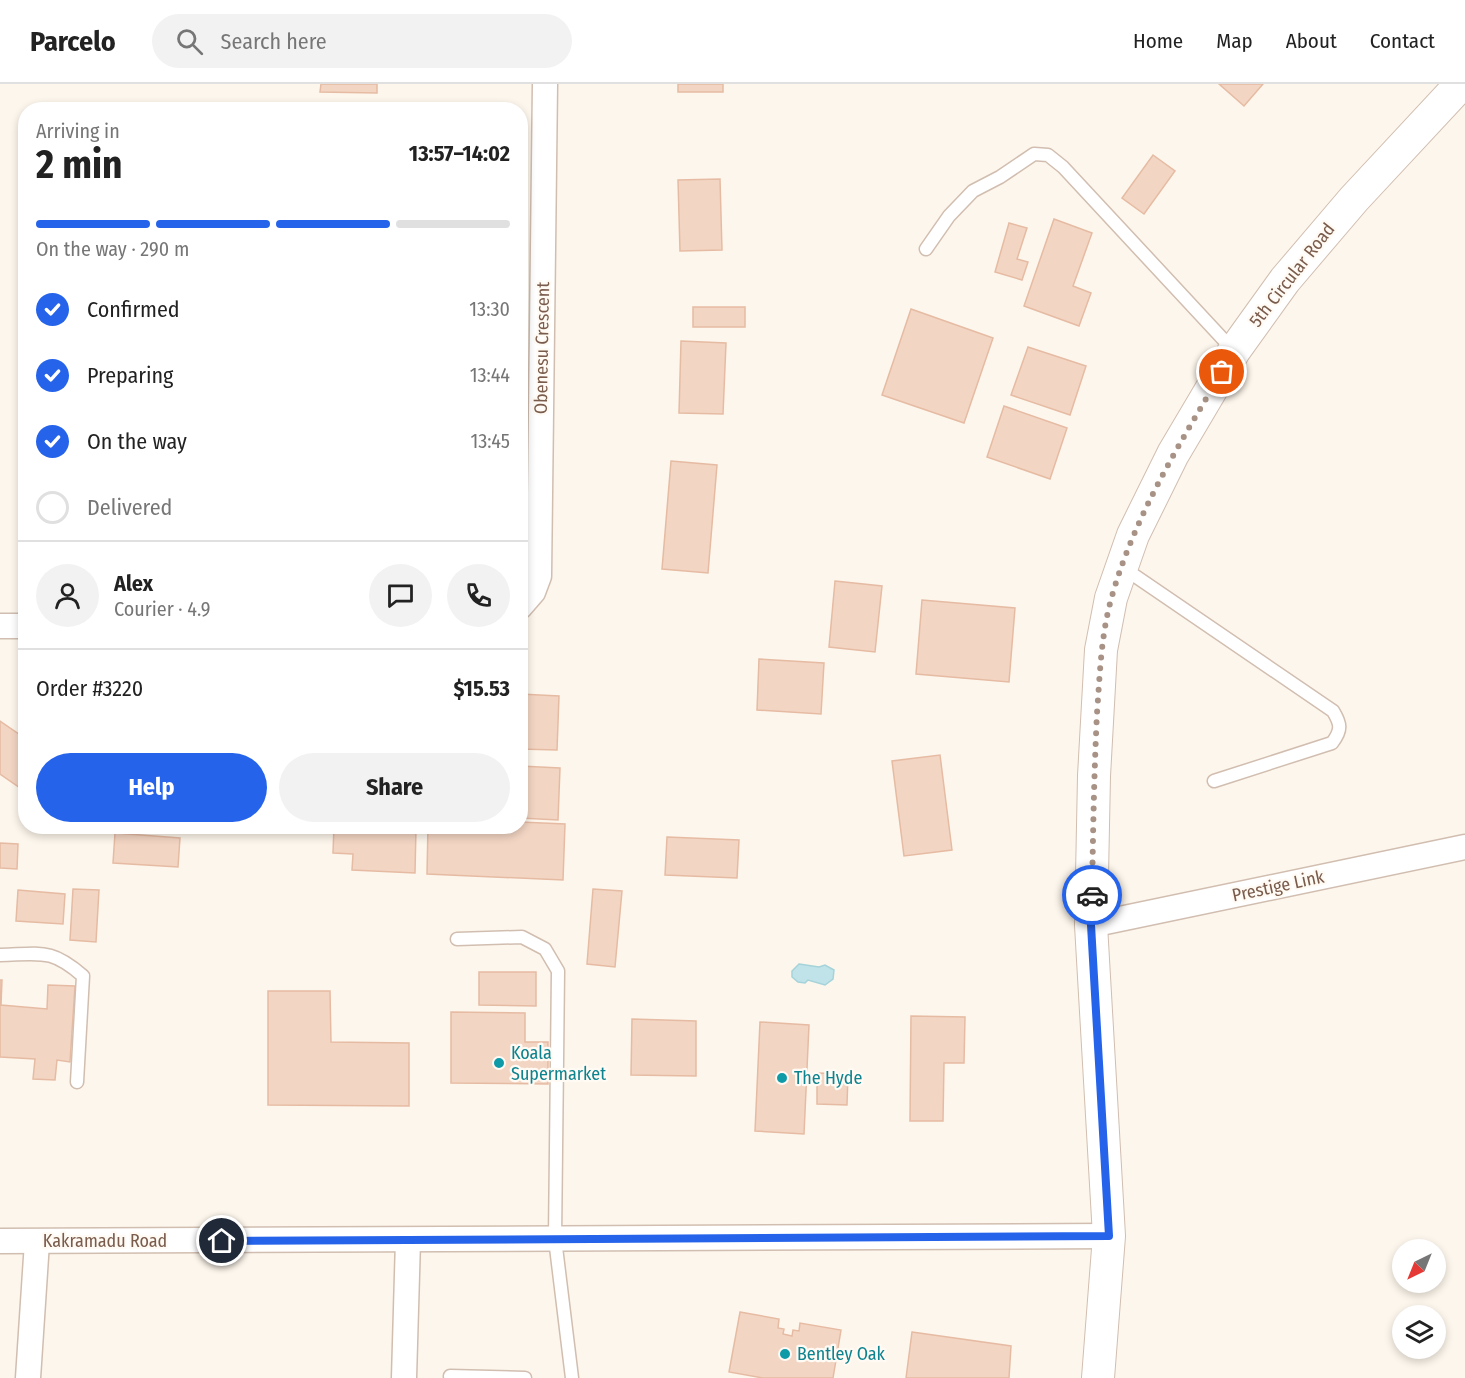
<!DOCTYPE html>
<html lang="en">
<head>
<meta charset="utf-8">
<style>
  :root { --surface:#fff; --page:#f2f2f2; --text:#222; --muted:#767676; --line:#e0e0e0; --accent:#2563eb }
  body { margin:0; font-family:"Fira Sans Condensed",sans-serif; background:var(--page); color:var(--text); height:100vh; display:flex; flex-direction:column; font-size:22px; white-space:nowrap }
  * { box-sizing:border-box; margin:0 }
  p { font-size:20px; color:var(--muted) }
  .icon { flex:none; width:33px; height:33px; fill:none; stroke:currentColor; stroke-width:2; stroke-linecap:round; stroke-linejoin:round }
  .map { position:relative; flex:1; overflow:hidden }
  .sheet { position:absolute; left:18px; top:18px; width:510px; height:732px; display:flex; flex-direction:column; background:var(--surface); border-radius:24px; box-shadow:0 3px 9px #0003 }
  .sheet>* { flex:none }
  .needle { width:39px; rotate:223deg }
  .fabs { position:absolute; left:1392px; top:1155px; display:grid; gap:12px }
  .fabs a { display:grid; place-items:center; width:54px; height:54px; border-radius:50%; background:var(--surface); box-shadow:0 3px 9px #0003; font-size:30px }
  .pin { position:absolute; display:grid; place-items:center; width:51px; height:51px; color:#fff; margin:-26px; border:3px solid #fff; border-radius:50%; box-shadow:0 2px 6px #0007 }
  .courier { position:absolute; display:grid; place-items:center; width:60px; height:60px; margin:-30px; border:4px solid #2563eb; border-radius:50%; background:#fff; color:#222; box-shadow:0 2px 8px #0007 }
  .summary em { font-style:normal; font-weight:700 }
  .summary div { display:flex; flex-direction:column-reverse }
  .summary { display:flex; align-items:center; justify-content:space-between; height:102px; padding:0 18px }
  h1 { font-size:39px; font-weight:700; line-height:45px }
  .bar { display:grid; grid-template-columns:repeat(4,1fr); gap:9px 6px; align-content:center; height:72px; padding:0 18px }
  .bar i { height:8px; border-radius:4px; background:var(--line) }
  .bar .selected { background:var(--accent) }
  .bar p { grid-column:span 4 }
  .line { display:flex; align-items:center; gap:15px; padding:0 18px; border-top:2px solid var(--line) }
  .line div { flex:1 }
  .round { display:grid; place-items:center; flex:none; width:63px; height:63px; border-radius:32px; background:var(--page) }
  ol { padding:0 18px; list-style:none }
  li { display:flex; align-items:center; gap:18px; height:66px }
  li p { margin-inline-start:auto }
  li .icon { padding:6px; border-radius:50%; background:var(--accent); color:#fff; stroke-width:4 }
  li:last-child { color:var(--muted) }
  li i { width:33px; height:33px; border:3px solid var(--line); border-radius:50% }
  .button { display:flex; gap:12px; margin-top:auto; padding:12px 18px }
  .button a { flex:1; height:69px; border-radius:36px; background:var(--accent); color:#fff; font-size:24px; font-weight:700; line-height:69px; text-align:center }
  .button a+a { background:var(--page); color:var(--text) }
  header { display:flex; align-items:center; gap:36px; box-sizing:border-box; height:84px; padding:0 30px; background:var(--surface); border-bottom:2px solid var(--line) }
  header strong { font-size:28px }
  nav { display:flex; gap:33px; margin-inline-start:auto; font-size:21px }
  .search { width:420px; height:54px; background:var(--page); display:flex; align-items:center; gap:15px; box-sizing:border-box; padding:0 21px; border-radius:33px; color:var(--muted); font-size:22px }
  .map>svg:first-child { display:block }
  .water { fill:#bfe3e8; stroke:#a5d3da; stroke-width:1.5 }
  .building { fill:#f3d5c3; stroke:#e6bba3; stroke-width:1.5 }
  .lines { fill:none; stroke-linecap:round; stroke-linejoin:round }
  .service-casing { stroke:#d1beb0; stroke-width:15 }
  .minor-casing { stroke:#d1beb0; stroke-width:27 }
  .tertiary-casing { stroke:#d1beb0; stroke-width:34 }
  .service { stroke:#fff; stroke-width:12 }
  .minor { stroke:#fff; stroke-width:24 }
  .tertiary { stroke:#fff; stroke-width:32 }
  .done { stroke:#a89285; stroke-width:6; stroke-dasharray:0 10.8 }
  .route { stroke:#2563eb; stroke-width:8 }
  .culture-dot { fill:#0f9aa8; stroke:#fffaf3; stroke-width:2 }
  .labels { text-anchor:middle; stroke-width:4.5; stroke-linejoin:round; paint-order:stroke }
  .street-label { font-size:18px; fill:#7a5c4d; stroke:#fffaf3 }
  .culture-label { font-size:18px; fill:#0d838f; stroke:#fffaf3; text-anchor:start }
</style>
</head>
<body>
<header>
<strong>Parcelo</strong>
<div class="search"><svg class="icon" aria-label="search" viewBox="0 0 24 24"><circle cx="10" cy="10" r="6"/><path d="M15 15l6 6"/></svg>Search here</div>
<nav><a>Home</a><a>Map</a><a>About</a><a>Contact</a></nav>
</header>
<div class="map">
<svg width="1465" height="1294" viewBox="0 0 1465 1294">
  <rect width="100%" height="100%" fill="#fdf6ec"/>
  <!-- water -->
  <polygon class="water" points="799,880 819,883 825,881 834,886 833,895 825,901 808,896 805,899 798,898 792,893 792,887"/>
  <!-- building -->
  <g class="building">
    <polygon points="321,0 377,0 377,9 320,8"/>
    <rect x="678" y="0" width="45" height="8"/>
    <polygon points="1219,0 1263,0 1244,22"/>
    <polygon points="1153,71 1175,87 1144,130 1122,114"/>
    <polygon points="720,95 722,166 680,167 678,96"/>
    <polygon points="1054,135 1092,149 1073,202 1091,209 1079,242 1024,222"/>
    <polygon points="1009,139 1027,144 1017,175 1028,178 1022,196 995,188"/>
    <rect x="693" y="223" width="52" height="20"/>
    <polygon points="911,225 993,254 964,339 882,311"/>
    <polygon points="681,257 726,259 723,330 679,329"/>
    <polygon points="1028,263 1086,282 1070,331 1011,311"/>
    <polygon points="1004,322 1067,344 1050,395 987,373"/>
    <polygon points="671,377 717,381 708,489 662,485"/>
    <polygon points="835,497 882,502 875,568 829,563"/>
    <polygon points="922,516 1015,524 1009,598 916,590"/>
    <polygon points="759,575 824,579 821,630 757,626"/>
    <polygon points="520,610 559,612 557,666 520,665"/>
    <polygon points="0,637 26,655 26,708 0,690"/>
    <polygon points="940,671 952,766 904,772 892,677"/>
    <polygon points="520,682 560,684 558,736 520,734"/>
    <polygon points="520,738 565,740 563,796 427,790 428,742 520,742"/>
    <polygon points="334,742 411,742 410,744 416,744 415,789 352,786 353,770 333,769"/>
    <polygon points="115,749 180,754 178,783 113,779"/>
    <polygon points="667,753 739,756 737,794 665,791"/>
    <polygon points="0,759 18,760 17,785 0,784"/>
    <polygon points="73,805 99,806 96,858 70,856"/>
    <polygon points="593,805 622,807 615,883 587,880"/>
    <polygon points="18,806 65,810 63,840 16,837"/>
    <polygon points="479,888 536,888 536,922 479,921"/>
    <polygon points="0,896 2,896 1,921 47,925 48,901 75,902 70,978 57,976 55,996 33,995 35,975 0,973"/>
    <polygon points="268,907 330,907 331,958 409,959 409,1022 268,1021"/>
    <polygon points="451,928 525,929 525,958 548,958 548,1000 451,999"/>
    <polygon points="911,932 965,933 964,979 944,979 943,1037 910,1037"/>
    <polygon points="632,935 696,937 696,992 631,991"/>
    <polygon points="760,938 809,941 804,1050 755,1047"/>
    <polygon points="817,989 848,990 847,1021 817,1020"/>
    <polygon points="740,1228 779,1235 778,1244 784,1245 783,1250 792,1252 793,1246 799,1247 800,1239 841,1246 833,1294 763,1294 729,1288"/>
    <polygon points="912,1248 1011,1262 1009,1294 906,1294"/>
  </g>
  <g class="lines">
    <defs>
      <g id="service">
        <polyline points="926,165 949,132 973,107 1000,93 1034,70 1048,71 1063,83 1234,267"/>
        <path d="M 1122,483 L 1333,627 C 1341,640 1342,646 1332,659 L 1214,697"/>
        <polyline points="457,855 522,853 545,865 558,887 555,1155 572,1294"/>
        <path d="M 0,871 C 41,870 51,864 83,892 L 77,998"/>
        <polyline points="450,1292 525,1294"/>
      </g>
      <g id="minor">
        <polyline points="520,523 533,508 539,492 545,0"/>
        <polyline points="0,542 26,542"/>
        <polyline points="1091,841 1465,763"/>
        <polyline points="0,1157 1109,1152"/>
        <polyline points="28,1294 37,1158"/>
        <polyline points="404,1294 408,1156"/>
      </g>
      <polyline id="tertiary" points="1098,1294 1109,1152 1091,841 1094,692 1101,566 1111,514 1133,451 1173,370 1234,267 1285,196 1354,115 1461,0"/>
    </defs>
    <!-- service casing -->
    <use href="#service" class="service-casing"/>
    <!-- minor casing -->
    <use href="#minor" class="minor-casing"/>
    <!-- tertiary casing -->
    <use href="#tertiary" class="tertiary-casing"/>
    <!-- service -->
    <use href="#service" class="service"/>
    <!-- minor -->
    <use href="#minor" class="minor"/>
    <!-- tertiary -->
    <use href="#tertiary" class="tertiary"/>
  </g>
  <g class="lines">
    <!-- done -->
    <path class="done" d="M 1092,811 C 1093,750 1094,690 1097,629 C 1100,589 1101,550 1112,512 C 1135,431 1180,359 1222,288"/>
    <!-- route -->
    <polyline class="route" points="222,1157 1109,1152 1091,841 1092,811"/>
  </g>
  <!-- markers -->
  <g class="culture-dot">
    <circle cx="499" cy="979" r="6"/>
    <circle cx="782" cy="994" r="6"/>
    <circle cx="785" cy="1270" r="6"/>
  </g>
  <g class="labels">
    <!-- street labels -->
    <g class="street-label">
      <text transform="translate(1292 191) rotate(-52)" y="6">5th Circular Road</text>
      <text transform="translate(542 264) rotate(-89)" y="6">Obenesu Crescent</text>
      <text transform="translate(1278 802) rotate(-12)" y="6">Prestige Link</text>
      <text x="105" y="1163">Kakramadu Road</text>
    </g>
    <!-- culture labels -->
    <g class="culture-label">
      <text x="511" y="975">Koala<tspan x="511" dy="21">Supermarket</tspan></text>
      <text x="794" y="1000">The Hyde</text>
      <text x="797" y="1276">Bentley Oak</text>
    </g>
  </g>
</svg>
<div class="fabs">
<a><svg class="needle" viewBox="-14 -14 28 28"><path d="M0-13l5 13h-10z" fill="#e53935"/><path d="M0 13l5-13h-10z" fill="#767676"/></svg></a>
<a><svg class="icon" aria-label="layers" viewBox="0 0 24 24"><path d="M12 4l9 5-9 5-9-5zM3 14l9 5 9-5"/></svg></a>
</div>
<div class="pin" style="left:1222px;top:288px;background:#ea580c"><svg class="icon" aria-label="bag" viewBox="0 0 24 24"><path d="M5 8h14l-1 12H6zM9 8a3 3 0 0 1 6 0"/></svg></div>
<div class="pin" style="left:222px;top:1157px;background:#1f2937"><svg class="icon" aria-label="home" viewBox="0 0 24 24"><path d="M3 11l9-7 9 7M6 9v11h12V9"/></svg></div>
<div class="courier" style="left:1092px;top:811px"><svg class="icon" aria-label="car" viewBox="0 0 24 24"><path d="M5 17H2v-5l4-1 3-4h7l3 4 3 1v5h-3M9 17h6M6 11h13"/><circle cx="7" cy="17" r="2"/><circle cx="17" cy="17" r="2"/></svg></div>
<section class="sheet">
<div class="summary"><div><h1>2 min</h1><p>Arriving in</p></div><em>13:57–14:02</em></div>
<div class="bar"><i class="selected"></i><i class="selected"></i><i class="selected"></i><i></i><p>On the way · 290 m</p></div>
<ol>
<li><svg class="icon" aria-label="check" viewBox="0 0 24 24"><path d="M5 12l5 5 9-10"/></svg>Confirmed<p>13:30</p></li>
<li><svg class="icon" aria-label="check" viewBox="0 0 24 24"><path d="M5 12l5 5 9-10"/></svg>Preparing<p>13:44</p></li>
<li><svg class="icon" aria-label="check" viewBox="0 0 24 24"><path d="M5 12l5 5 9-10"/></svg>On the way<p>13:45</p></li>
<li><i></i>Delivered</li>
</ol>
<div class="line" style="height:108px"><a class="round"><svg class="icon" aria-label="person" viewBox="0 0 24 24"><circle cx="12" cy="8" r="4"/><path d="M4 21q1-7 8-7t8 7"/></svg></a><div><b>Alex</b><p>Courier · 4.9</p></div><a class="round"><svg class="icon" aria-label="chat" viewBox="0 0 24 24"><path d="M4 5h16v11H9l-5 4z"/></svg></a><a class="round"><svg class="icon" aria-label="phone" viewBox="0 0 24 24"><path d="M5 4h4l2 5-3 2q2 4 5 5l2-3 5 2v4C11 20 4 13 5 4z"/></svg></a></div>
<div class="line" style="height:78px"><div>Order #3220</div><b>$15.53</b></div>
<div class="button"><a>Help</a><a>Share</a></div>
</section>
</div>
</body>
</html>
